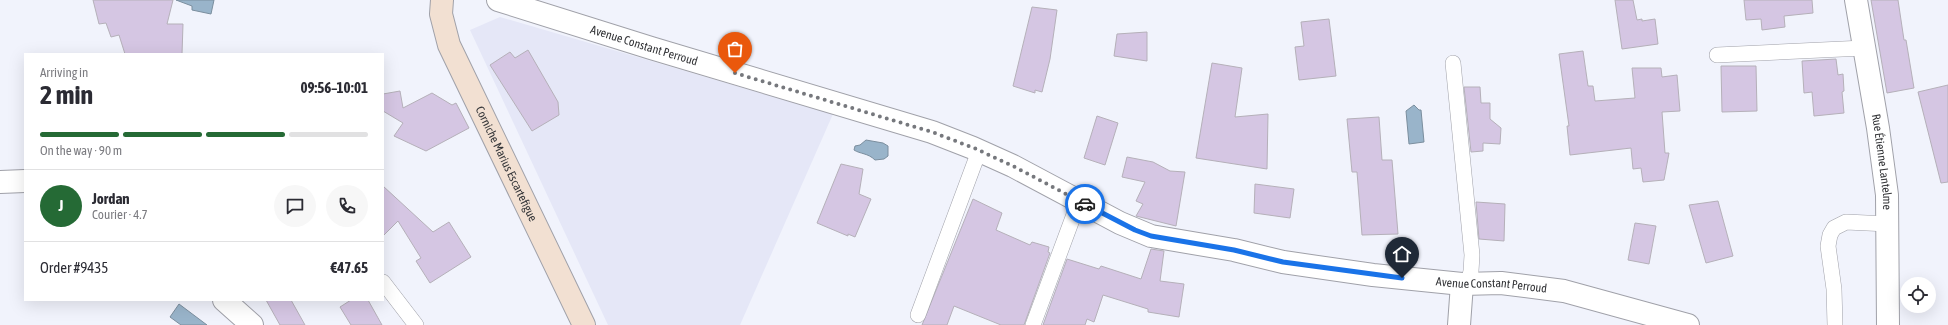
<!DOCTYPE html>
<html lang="en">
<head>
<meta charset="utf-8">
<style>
  :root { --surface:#fff; --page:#f7f7f7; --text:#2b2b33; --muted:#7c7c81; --line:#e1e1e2; --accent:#256a35 }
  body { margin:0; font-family:"Asap Condensed",sans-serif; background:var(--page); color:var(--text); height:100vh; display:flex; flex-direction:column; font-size:15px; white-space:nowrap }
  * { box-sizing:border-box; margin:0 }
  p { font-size:13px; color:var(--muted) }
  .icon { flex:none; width:22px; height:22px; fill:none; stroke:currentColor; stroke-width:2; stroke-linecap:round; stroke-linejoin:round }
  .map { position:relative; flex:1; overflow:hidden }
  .drawer { position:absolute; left:24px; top:53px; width:360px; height:248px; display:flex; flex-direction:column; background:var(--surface); border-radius:0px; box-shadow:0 4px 16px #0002 }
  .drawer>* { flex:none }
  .controls { position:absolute; left:1900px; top:277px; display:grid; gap:8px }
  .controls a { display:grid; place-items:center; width:36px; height:36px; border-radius:50%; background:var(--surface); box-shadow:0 4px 16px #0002; font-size:20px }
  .pin { position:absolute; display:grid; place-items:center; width:34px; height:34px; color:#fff; margin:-41px -17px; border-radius:50% 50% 50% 0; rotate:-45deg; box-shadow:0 0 4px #0007 }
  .pin .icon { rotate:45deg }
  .courier { position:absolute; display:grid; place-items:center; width:40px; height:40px; margin:-20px; border:3px solid #1a73e8; border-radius:50%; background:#fff; color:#222; box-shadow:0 1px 5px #0007 }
  .overview em { font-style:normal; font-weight:700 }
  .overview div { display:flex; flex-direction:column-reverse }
  .overview { display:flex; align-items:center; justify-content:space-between; height:68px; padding:0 16px }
  h1 { font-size:26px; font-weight:700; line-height:30px }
  .bar { display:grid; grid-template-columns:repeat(4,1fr); gap:6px 4px; align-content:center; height:48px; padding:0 16px }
  .bar i { height:5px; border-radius:3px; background:var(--line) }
  .bar .current { background:var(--accent) }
  .bar p { grid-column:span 4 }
  .line { display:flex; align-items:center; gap:10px; padding:0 16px; border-top:1px solid var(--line) }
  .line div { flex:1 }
  .round { display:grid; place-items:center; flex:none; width:42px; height:42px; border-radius:21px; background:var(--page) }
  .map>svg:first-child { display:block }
  .built { fill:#e5e7f7 }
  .water { fill:#99b4ca; stroke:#7b8e9e }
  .building { fill:#d5c6e3; stroke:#b5b0b9 }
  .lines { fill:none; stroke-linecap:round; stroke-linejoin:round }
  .lane-casing { stroke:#a0a1a9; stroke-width:16 }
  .street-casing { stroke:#a0a1a9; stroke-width:24 }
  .secondary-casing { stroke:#a0a1a9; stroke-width:24 }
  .lane { stroke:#fff; stroke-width:15 }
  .street { stroke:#fff; stroke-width:22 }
  .secondary { stroke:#f2e0d2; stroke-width:22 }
  .done { stroke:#76787d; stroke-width:4; stroke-dasharray:0 7.2 }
  .route { stroke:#1a73e8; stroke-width:5 }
  .labels { text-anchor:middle; stroke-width:3.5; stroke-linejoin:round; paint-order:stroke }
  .street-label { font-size:12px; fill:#343538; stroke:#fff }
</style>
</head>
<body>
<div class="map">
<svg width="1948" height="325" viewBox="0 0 1948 325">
  <rect width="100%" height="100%" fill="#f1f3fc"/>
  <!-- built -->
  <polygon class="built" points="500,17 833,114 740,325 608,325 470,30"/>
  <!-- water -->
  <g class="water">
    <polygon points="176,0 214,0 211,14 192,10 192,6"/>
    <polygon points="1414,105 1419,110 1421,110 1424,142 1409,144 1406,111"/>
    <path d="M 866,140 L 883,143 L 888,146 L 888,156 L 884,159 L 875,160 C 868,153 860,154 854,150 L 855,146 L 860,145 Z"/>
    <polygon points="179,304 207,325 181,325 170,317"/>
  </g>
  <!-- building -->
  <g class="building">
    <polygon points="93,0 173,0 167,24 183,24 182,54 125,54 119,35 111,37 106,23 99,24"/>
    <polygon points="1615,0 1633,0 1637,20 1642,19 1642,21 1655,19 1658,44 1622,49"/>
    <polygon points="1744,0 1812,0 1813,13 1784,16 1785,27 1762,30 1761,19 1746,20"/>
    <polygon points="1871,0 1898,0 1904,40 1906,40 1914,88 1887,93"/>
    <polygon points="1032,7 1057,10 1050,59 1042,92 1035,90 1035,93 1013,86"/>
    <polygon points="1329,19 1336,76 1299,80 1295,47 1304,46 1301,22"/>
    <polygon points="1147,32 1147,61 1114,56 1117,34"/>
    <polygon points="528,50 558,102 559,115 532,131 490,65 510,52 515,58"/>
    <polygon points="1583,51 1588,86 1593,86 1595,101 1635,98 1632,68 1661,68 1662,77 1677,75 1680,111 1662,112 1665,153 1669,153 1664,180 1643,182 1641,168 1633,169 1631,148 1570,155 1567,126 1569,126 1559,54"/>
    <polygon points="1836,59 1838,75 1843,74 1844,91 1842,92 1844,113 1814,116 1812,92 1804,93 1802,61"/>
    <polygon points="1212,63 1242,68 1235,117 1268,114 1267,169 1196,158"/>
    <polygon points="1721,66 1756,66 1757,111 1722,112"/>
    <polygon points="1948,85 1948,182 1941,183 1918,92"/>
    <polygon points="1464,87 1480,87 1481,103 1490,103 1490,119 1501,128 1500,144 1483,143 1483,151 1471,152"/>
    <polygon points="400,91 403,108 432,93 452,105 456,103 469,128 426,151 394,136 403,123 383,111 383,94"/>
    <polygon points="1097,116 1118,123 1105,165 1084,158"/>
    <polygon points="1379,117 1382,160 1392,160 1398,234 1362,235 1357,172 1352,172 1347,119"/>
    <polygon points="1127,157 1153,162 1170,171 1185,172 1176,226 1136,216 1143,204 1136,201 1145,182 1122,177"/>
    <polygon points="841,164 863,169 859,194 871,199 855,237 848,234 848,236 817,223"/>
    <polygon points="1255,184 1294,189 1290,218 1254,213"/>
    <polygon points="383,186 433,232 449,222 471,257 430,283 416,261 421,258 398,221 383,236"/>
    <polygon points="973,199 1002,213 996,230 1030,245 1032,242 1049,247 1048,252 1050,253 1024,325 1001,325 954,306 947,325 922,325"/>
    <polygon points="1718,201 1733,256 1706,263 1689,205"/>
    <polygon points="1476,202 1505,204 1504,241 1479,239"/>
    <polygon points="1635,223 1656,226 1649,264 1628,260"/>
    <polygon points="1151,249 1164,251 1160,281 1184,284 1179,317 1148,312 1148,309 1103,295 1094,322 1087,319 1085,325 1043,325 1067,259 1099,269 1101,266 1141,279"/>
    <polygon points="266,300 291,300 305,325 280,325"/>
    <polygon points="351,300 368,300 382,325 351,325 340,307"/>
  </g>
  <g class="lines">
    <defs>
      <g id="lane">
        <polyline points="1717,55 1864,48"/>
        <polyline points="1453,63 1472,255 1471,271 1468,284"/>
        <polyline points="383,282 416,325"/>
        <polyline points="918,315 979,151"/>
        <polyline points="1033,325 1079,201"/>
        <polyline points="1835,325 1834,289 1828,246 1830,235 1834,228 1846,222 1888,224"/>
      </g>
      <g id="street">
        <path id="s1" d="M 498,0 L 651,48 L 932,132 L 973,148 L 1013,166 L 1120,223 L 1151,236 L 1234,250 L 1283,262 L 1373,275 L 1462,284 L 1501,283 L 1564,291 L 1688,325"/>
        <path id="s2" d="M 1856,0 L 1878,128 L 1887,195 L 1888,325"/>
        <polyline points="0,182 25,181"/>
        <polyline points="224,300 252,325"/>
        <polyline points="1459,325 1462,284"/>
      </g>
      <g id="secondary">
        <path id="s3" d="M 442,0 L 441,14 L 449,45 L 584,325"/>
      </g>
    </defs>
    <!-- lane casing -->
    <use href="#lane" class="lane-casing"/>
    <!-- street casing -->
    <use href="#street" class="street-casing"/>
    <!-- secondary casing -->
    <use href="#secondary" class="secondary-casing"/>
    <!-- lane -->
    <use href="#lane" class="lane"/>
    <!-- street -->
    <use href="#street" class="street"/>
    <!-- secondary -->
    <use href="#secondary" class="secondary"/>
  </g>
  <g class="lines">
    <!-- done -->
    <polyline class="done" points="735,73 932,132 974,148 1013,166 1085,204"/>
    <!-- route -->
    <polyline class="route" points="1085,204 1135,230 1151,236 1234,250 1283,262 1402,278"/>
  </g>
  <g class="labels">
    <!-- street labels -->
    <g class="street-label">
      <text dy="4" stroke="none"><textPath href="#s1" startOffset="153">Avenue Constant Perroud</textPath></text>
      <text dy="4" stroke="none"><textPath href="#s2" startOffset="164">Rue Étienne Lantelme</textPath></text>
      <text dy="4" stroke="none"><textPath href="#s3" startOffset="178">Corniche Marius Escartefigue</textPath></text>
      <text dy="4" stroke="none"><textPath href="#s1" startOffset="1041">Avenue Constant Perroud</textPath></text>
    </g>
  </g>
</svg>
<div class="controls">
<a><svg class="icon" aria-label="locate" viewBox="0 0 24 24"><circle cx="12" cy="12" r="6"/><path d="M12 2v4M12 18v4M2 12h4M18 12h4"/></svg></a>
</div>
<div class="pin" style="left:735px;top:73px;background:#ea580c"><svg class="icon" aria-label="bag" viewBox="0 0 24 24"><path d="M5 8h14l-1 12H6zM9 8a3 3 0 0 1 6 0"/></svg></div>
<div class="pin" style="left:1402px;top:278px;background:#1f2937"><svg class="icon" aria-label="home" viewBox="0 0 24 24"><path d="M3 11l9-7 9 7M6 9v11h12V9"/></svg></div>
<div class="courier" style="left:1085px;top:204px"><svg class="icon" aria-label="car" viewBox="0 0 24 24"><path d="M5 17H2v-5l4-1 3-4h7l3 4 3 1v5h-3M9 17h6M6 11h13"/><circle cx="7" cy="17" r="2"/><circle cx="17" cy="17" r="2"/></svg></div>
<section class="drawer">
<div class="overview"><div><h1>2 min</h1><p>Arriving in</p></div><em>09:56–10:01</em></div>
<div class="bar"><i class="current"></i><i class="current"></i><i class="current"></i><i></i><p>On the way · 90 m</p></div>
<div class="line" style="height:72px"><b class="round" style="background:var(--accent);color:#fff">J</b><div><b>Jordan</b><p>Courier · 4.7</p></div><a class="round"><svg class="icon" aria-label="chat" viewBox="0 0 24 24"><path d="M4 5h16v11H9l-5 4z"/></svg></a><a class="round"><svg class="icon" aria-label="phone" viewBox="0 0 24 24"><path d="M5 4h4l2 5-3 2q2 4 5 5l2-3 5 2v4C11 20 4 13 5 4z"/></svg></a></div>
<div class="line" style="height:52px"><div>Order #9435</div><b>€47.65</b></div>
</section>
</div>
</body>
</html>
